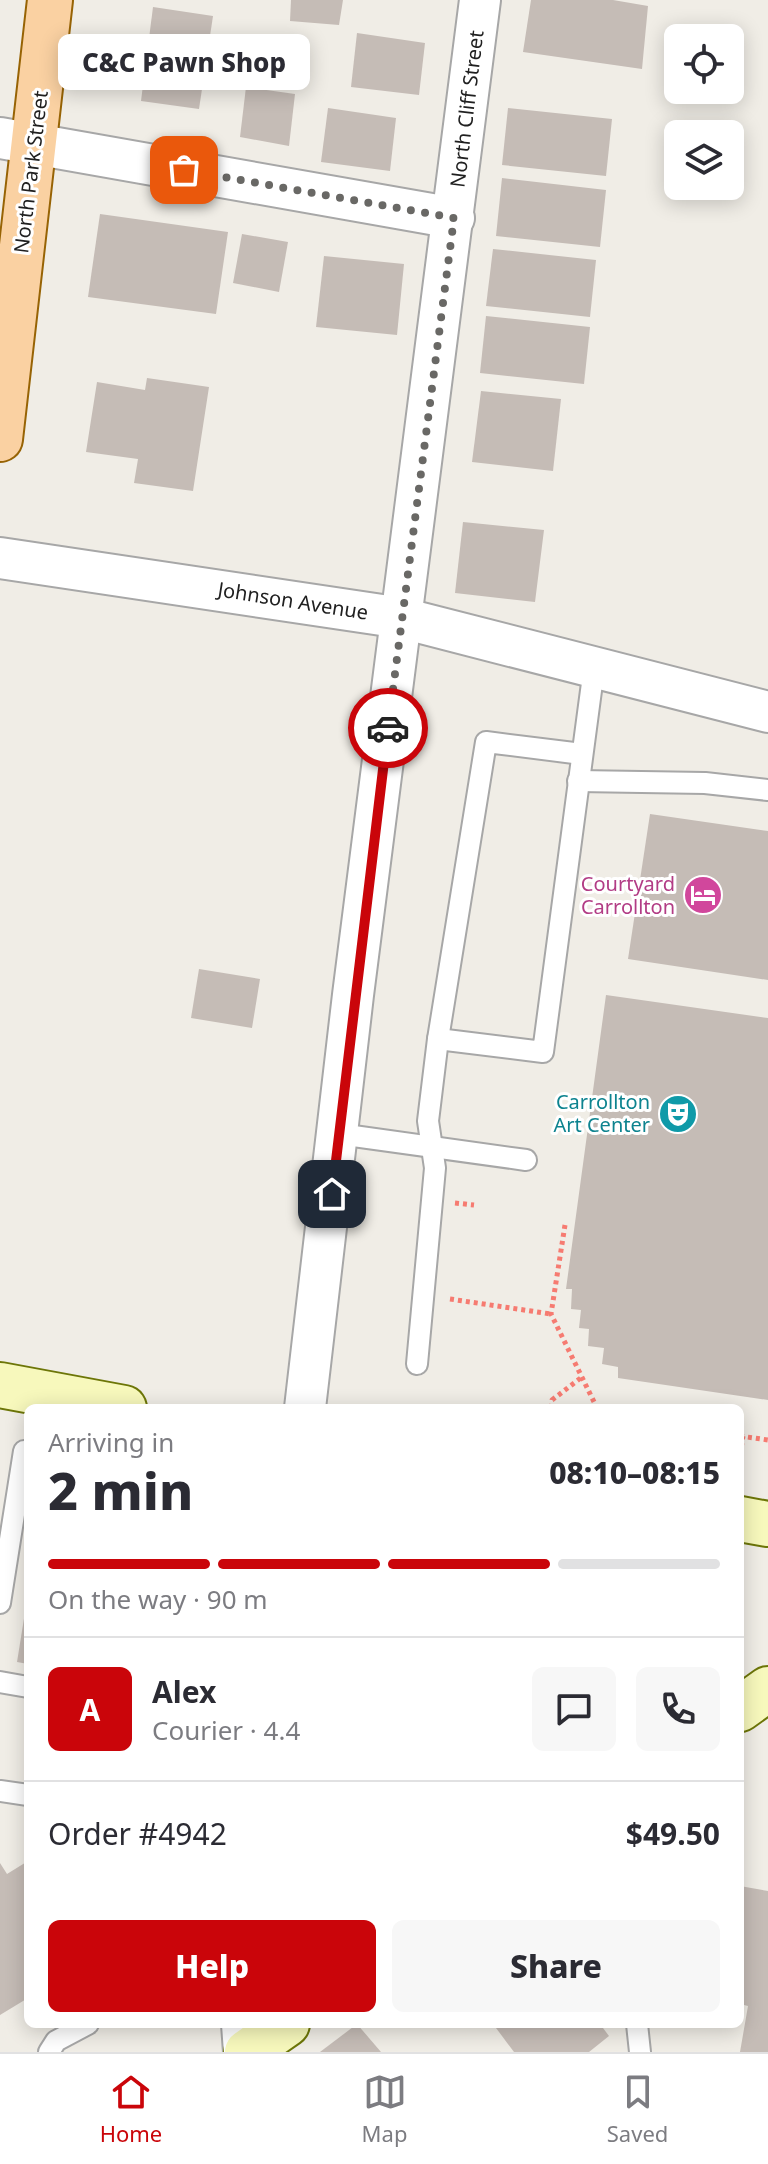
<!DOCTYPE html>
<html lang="en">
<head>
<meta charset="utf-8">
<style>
  :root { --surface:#fff; --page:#f7f7f7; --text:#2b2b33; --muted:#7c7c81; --line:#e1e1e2; --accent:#ca050a }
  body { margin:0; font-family:"Noto Sans",sans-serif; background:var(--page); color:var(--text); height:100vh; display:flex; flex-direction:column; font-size:30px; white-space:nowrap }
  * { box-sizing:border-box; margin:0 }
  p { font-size:26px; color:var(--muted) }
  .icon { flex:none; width:44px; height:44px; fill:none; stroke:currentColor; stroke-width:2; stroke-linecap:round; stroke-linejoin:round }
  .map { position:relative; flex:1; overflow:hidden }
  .panel { position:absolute; left:24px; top:1404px; width:720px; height:624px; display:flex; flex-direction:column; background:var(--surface); border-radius:12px; box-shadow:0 4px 20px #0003 }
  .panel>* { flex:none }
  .fabs { position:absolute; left:664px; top:24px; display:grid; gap:16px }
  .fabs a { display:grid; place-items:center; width:80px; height:80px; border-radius:12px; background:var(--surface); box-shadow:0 4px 20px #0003; font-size:40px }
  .pin { position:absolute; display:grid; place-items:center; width:68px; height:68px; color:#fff; margin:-34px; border-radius:16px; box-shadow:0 4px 12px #0006 }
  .courier { position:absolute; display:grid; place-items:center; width:80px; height:80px; margin:-40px; border:6px solid #ca050a; border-radius:50%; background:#fff; color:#222; box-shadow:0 2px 10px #0007 }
  .bubble { position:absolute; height:56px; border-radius:12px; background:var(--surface); box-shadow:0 4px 20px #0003; font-size:26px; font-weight:800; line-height:56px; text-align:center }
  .overview em { font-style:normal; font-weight:800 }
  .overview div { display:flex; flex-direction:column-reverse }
  .overview { display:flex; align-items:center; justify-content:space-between; height:136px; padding:0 24px }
  h1 { font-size:52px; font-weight:800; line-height:60px }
  .bar { display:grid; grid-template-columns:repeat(4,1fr); gap:12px 8px; align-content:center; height:96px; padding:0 24px }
  .bar i { height:10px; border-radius:6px; background:var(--line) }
  .bar .on { background:var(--accent) }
  .bar p { grid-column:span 4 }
  .line { display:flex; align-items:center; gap:20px; padding:0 24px; border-top:2px solid var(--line) }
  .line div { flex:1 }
  .round { display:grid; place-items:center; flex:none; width:84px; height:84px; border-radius:12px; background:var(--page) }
  .cta { display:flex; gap:16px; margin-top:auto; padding:16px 24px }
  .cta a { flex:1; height:92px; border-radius:12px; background:var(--accent); color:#fff; font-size:32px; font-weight:800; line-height:92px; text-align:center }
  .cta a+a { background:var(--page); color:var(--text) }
  .tabs { display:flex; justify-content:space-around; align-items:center; height:112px; border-top:2px solid var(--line); background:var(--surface); font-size:22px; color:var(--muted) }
  .tabs a { display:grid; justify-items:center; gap:4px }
  .tabs .on { color:var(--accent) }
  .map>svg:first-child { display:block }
  .building { fill:#c5bcb6 }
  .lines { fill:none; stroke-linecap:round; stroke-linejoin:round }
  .lane-casing { stroke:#a7a7a7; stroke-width:24 }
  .street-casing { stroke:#a7a7a7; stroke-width:44 }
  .secondary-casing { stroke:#6d7608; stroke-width:48 }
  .primary-casing { stroke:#976304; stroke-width:48 }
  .path { stroke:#f67b71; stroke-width:5; stroke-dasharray:4 4; stroke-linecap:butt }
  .lane { stroke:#fff; stroke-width:20 }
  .street { stroke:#fff; stroke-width:40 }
  .secondary { stroke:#f7f8bc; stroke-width:44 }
  .primary { stroke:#fad1a2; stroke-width:44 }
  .done { stroke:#696865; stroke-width:8; stroke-dasharray:0 14.4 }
  .route { stroke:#ca050a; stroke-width:10 }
  .labels { text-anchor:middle; stroke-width:6; stroke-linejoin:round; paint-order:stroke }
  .street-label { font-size:20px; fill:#202020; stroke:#fff }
  .hotel-label { font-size:20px; fill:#b23c85; stroke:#fff; text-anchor:end }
  .culture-label { font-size:20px; fill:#0d838f; stroke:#fff; text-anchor:end }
</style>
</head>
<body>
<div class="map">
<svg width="768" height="2052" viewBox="0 0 768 2052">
  <rect width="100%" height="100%" fill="#f0ede6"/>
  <!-- building -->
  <g class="building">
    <polygon points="291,0 343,0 339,25 290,21"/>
    <polygon points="531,0 613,0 648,6 642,69 523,52"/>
    <polygon points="153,7 213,16 199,109 141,101"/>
    <polygon points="357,33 425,43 419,95 351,87"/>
    <polygon points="246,87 295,94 289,146 240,137"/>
    <polygon points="328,108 396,118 390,171 321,162"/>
    <polygon points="508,108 612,119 606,176 502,165"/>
    <polygon points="502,178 606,190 600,247 496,236"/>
    <polygon points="100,214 228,232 216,314 88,297"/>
    <polygon points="242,234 288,242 279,292 233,283"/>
    <polygon points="493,249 596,260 590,317 486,306"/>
    <polygon points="324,256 404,264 397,335 316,327"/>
    <polygon points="486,316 590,327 584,384 480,373"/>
    <polygon points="147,378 209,387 193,491 134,483 138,459 86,452 97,382 145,390"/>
    <polygon points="481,391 561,399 553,471 472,462"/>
    <polygon points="463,522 544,530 535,602 455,593"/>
    <polygon points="650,814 768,831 768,980 628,959"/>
    <polygon points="199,969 260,979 252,1028 191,1018"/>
    <polygon points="606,995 768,1018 768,1400 618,1378 618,1367 602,1364 604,1348 588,1346 589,1329 579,1328 581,1310 571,1309 572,1289 566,1289"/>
    <polygon points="26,1606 28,1606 28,1664 17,1662"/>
    <polygon points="28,1861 28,1998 0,2015 0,1863 7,1874"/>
    <polygon points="740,1886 768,1891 768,2052 740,2052 748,2006 740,2004"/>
    <polygon points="357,2024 381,2052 320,2052"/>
    <polygon points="493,2024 600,2024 609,2036 589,2052 514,2052"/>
  </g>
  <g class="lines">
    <defs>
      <g id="lane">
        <polyline points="578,781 705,783 768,790"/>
        <polyline points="438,1039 486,742 582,754"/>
        <polyline points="339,1134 526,1160"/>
        <polyline points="417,1364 435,1168 428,1121 438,1039 543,1052 594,668"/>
        <polyline points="0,1603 24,1451 28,1451"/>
        <polyline points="0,1682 28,1687"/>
        <polyline points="0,1791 28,1795"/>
        <polyline points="637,2024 640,2052"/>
        <polyline points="49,2052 56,2041 88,2024"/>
      </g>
      <g id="street">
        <polyline points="0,138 454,218"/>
        <polyline points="0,558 402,618 768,712"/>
        <polyline points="305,1408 353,995 480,0"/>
        <polyline points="242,2024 244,2052"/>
      </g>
      <g id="secondary">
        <polyline points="0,1385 124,1408"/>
        <polyline points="740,1519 768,1524"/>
        <polyline points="740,1709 768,1689"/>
        <polyline points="247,2052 287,2024"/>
      </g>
      <polyline id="primary" points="0,439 50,0"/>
    </defs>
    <!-- lane casing -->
    <use href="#lane" class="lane-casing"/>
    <!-- street casing -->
    <use href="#street" class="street-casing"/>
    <!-- secondary casing -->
    <use href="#secondary" class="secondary-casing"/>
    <!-- primary casing -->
    <use href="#primary" class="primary-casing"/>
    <!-- path -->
    <g class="path">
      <polyline points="455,1203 474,1205"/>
      <polyline points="565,1225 551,1314 597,1408"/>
      <polyline points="450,1299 551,1314"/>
      <polyline points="551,1408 552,1400 582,1377"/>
      <polyline points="740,1436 768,1440"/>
      <polyline points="740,1455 743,1436"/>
    </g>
    <!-- lane -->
    <use href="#lane" class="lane"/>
    <!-- street -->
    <use href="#street" class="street"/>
    <!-- secondary -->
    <use href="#secondary" class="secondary"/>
    <!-- primary -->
    <use href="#primary" class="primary"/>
  </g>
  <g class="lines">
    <!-- done -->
    <polyline class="done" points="184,170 454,218 388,728"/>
    <!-- route -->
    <polyline class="route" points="332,1194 388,728"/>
  </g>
  <!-- icons -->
  <defs>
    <symbol id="hotel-disc" viewBox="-11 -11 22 22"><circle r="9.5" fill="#d1479c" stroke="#fff"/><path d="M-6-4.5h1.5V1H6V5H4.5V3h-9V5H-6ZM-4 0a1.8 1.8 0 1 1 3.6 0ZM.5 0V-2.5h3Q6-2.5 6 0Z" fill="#fff"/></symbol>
    <symbol id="theatre-disc" viewBox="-11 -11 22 22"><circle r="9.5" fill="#0f9aa8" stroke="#fff"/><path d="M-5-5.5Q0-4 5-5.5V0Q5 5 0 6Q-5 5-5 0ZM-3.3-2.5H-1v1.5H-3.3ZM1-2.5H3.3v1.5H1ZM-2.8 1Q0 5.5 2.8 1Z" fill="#fff"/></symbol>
  </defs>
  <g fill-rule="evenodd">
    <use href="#hotel-disc" x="681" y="873" width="44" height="44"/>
    <use href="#theatre-disc" x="656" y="1092" width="44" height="44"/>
  </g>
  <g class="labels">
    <!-- street labels -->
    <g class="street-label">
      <text transform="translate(467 109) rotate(-83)" y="7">North Cliff Street</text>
      <text transform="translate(31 172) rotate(-83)" y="7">North Park Street</text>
      <text transform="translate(293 601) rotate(9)" y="7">Johnson Avenue</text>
    </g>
    <!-- hotel labels -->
    <g class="hotel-label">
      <text x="675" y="891">Courtyard<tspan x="675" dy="23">Carrollton</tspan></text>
    </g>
    <!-- culture labels -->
    <g class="culture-label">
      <text x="650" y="1109">Carrollton<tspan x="650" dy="23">Art Center</tspan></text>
    </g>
  </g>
</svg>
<div class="fabs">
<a><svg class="icon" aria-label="locate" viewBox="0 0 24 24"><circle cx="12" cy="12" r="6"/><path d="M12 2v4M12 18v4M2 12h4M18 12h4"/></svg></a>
<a><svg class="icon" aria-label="layers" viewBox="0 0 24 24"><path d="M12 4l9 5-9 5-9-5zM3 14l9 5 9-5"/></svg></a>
</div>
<div class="pin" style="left:184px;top:170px;background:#ea580c"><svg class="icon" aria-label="bag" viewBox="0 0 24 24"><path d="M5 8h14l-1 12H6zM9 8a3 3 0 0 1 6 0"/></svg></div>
<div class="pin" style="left:332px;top:1194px;background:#1f2937"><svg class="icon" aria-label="home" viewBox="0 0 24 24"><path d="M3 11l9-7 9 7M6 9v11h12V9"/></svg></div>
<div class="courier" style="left:388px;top:728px"><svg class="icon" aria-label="car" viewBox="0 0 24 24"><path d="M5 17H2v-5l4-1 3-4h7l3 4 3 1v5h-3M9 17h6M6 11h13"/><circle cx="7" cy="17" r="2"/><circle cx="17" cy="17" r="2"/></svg></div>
<div class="bubble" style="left:58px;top:34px;width:252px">C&amp;C Pawn Shop</div>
<section class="panel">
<div class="overview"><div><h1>2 min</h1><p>Arriving in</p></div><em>08:10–08:15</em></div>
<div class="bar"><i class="on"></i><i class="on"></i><i class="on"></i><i></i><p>On the way · 90 m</p></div>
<div class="line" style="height:144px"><b class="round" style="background:var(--accent);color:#fff">A</b><div><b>Alex</b><p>Courier · 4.4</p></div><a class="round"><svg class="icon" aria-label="chat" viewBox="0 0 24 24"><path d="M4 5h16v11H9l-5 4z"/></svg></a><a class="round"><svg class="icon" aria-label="phone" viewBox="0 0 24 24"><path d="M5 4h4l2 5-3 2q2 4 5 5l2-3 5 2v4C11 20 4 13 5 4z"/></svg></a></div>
<div class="line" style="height:104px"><div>Order #4942</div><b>$49.50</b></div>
<div class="cta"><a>Help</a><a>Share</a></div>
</section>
</div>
<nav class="tabs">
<a class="on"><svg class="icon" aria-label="home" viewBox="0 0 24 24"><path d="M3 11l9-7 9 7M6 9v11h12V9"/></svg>Home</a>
<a><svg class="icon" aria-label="map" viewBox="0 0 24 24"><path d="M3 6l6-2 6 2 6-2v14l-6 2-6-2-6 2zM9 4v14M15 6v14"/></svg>Map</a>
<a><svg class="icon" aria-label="saved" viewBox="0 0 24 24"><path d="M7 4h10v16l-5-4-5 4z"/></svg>Saved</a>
</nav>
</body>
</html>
